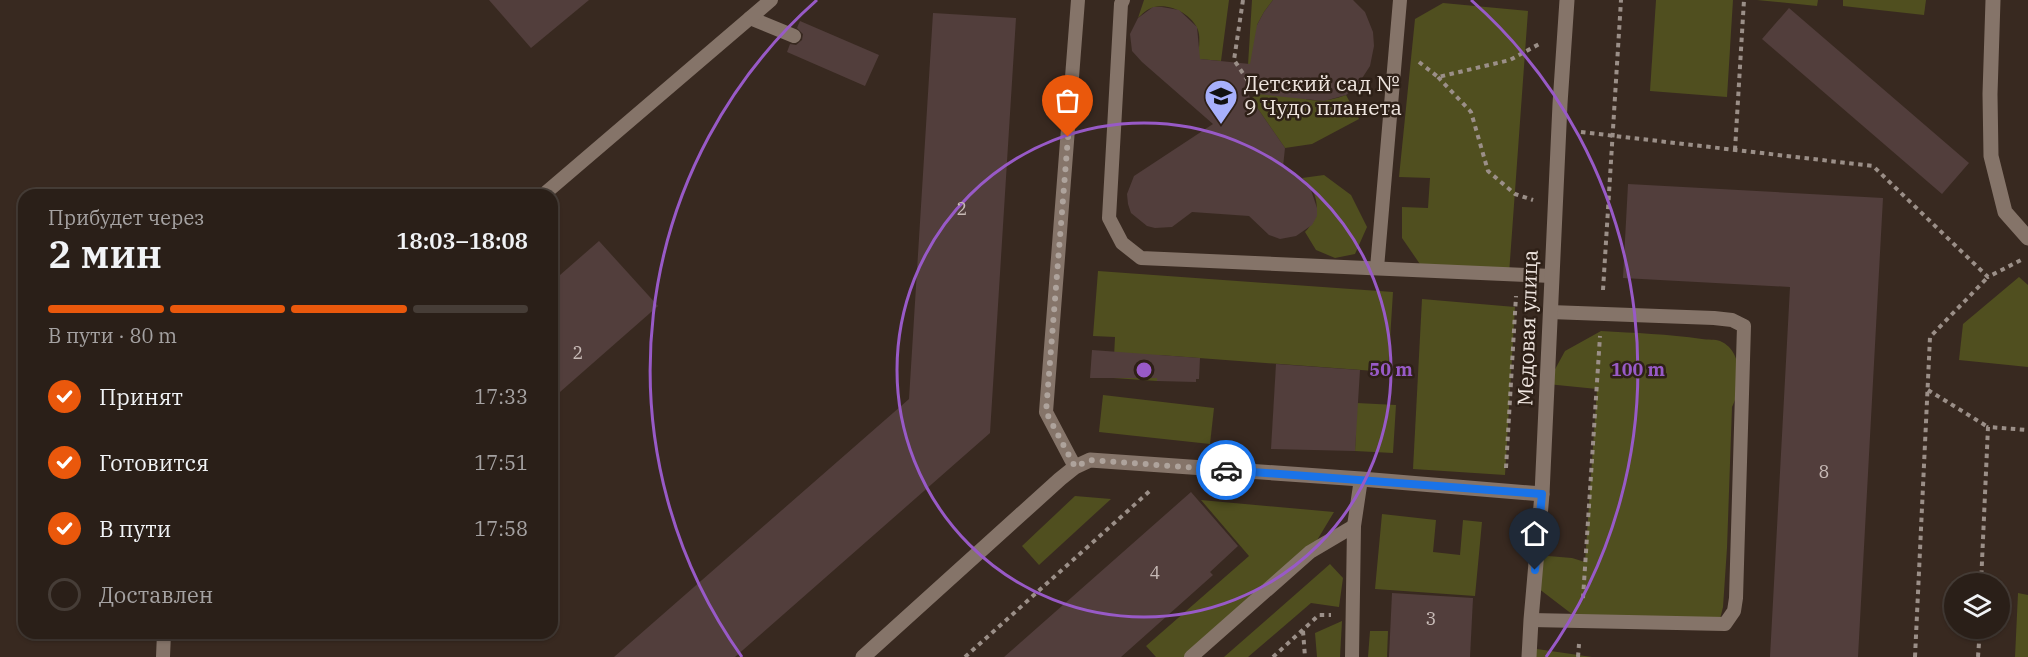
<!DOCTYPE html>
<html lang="ru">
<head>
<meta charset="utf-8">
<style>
  :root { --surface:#2a1f18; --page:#322721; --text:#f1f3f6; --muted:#a5a2a2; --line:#463d37; --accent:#ea580c }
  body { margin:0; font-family:"IBM Plex Serif",serif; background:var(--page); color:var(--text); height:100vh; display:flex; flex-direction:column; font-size:22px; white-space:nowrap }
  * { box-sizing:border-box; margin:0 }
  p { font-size:20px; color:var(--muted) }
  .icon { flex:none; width:33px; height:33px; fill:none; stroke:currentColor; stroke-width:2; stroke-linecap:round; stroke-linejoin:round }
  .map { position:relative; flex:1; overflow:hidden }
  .details { position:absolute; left:18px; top:189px; width:540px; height:450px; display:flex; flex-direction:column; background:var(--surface); border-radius:18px; box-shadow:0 2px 4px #0004,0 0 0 2px var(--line) }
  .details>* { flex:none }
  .tools { position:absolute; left:1944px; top:573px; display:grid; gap:12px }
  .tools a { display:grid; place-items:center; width:66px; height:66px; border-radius:50%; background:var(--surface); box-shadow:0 2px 4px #0004,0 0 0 2px var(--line); font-size:30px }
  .pin { position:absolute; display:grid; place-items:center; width:51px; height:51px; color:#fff; margin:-62px -26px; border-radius:50% 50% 50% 0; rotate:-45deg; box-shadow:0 0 6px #0007 }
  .pin .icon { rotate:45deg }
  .courier { position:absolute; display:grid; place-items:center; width:60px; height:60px; margin:-30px; border:4px solid #1a73e8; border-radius:50%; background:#fff; color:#222; box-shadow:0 2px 8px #0007 }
  .overview em { font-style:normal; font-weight:600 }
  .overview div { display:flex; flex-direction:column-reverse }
  .overview { display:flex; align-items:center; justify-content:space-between; height:102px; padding:0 30px }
  h1 { font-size:39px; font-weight:600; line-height:45px }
  .bar { display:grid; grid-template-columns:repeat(4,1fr); gap:9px 6px; align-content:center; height:72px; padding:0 30px }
  .bar i { height:8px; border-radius:4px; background:var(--line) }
  .bar .active { background:var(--accent) }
  .bar p { grid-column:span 4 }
  ol { padding:0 30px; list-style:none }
  li { display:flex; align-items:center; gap:18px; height:66px }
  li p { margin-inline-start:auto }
  li .icon { padding:6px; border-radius:50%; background:var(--accent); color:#fff; stroke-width:4 }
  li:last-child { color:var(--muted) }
  li i { width:33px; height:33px; border:3px solid var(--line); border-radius:50% }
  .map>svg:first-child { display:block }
  .green { fill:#504f1f }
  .building { fill:#523e3c }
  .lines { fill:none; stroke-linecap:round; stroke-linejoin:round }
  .path { stroke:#9b8f88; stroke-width:4; stroke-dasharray:4.5 4.5; stroke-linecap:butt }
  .service { stroke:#857469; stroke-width:14 }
  .minor { stroke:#857469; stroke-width:15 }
  .done { stroke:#aea39c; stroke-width:6; stroke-dasharray:0 10.8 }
  .route { stroke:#1a73e8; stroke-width:8 }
  .ring { fill:none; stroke:#985ac7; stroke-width:3 }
  .labels { text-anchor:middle; stroke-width:5; stroke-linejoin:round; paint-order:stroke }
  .number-label { font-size:18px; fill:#c7bab6 }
  .poi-label { font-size:21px; fill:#eee4de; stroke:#2e2017; text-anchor:start }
  .street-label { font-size:21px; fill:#eee4de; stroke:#2e2017 }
  .centre { fill:#985ac7; stroke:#2e2017; stroke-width:3 }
  .ring-label { font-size:18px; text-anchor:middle; font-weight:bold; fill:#985ac7; stroke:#2e2017; stroke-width:5; stroke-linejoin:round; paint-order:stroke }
</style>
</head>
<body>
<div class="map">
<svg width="2028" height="657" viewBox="0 0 2028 657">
  <rect width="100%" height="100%" fill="#382920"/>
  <!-- green -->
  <g class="green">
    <path d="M 1144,0 L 1229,0 L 1221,61 L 1199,59 C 1198,49 1201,39 1198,30 C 1192,14 1170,3 1154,7 C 1147,9 1142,14 1138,18 Z"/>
    <polygon points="1252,0 1273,0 1264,12 1257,25 1260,74 1248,65"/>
    <polygon points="1656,0 1733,0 1727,97 1650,91"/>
    <polygon points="1757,0 1818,0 1817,6"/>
    <polygon points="1843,0 1926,0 1924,15 1843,6"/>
    <polygon points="1443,3 1528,11 1509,274 1424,270 1402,238 1402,207 1428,208 1430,178 1399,177 1415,19"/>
    <path d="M 1271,82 C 1296,100 1317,106 1346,95 L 1359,119 L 1312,144 L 1285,148 L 1251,99 Z"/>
    <path d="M 1324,175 L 1351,195 L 1367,227 L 1355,254 L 1335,258 L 1316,250 L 1305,232 C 1322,215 1320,193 1302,178 Z"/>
    <polygon points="1098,271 1393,292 1388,372 1159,355 1157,381 1113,378 1115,337 1093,336"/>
    <polygon points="2019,277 2028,285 2028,367 1959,360 1963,324"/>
    <polygon points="1422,299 1515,307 1505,475 1413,469"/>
    <path d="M 1601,331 C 1635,333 1668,334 1702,339 C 1707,340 1716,339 1720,341 C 1744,351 1742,388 1732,407 L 1727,548 L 1723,607 L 1719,623 L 1581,621 L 1534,585 L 1536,555 L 1572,558 L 1585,562 L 1597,389 L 1547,384 L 1565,351 Z"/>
    <polygon points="1103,395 1214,408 1210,444 1099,432"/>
    <polygon points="1317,401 1396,405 1393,453 1355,451 1356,428"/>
    <polygon points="1075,496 1111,499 1039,565 1022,546"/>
    <polygon points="1201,500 1334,512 1310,552 1191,657 1156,657 1146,646 1249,556"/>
    <polygon points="1382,514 1436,520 1433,552 1460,555 1463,520 1482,522 1475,596 1375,589"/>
    <polygon points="1330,564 1343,578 1339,607 1311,603 1248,657 1224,657"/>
    <polygon points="2018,593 2028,595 2028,657 2015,657"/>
    <polygon points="1342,621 1340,657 1317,657 1315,633"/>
    <polygon points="1370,631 1388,631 1387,657 1368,657"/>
    <polygon points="1530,648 1592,657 1529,657"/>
  </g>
  <!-- building -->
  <g class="building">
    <polygon points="489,0 589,0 531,48"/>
    <polygon points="1273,0 1353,0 1365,12 1373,32 1374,46 1370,66 1357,86 1346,95 1324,101 1247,93 1285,148 1283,167 1309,184 1317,208 1317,216 1312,225 1296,236 1280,239 1269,235 1249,216 1192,212 1172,227 1155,228 1147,226 1131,213 1128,204 1127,194 1134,176 1213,124 1142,62 1132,51 1130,34 1138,18 1153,7 1162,7 1179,10 1197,27 1200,59 1250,64 1257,25 1264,12"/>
    <polygon points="1789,8 1969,163 1942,194 1762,39"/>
    <polygon points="933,13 1016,18 990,433 735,657 614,657 909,399"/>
    <polygon points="800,21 879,55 865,86 787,52 790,44 796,45 802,40 803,34 797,28"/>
    <polygon points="1628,184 1883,198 1858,657 1770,657 1790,287 1623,278"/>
    <polygon points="599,241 658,306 552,399 552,282"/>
    <polygon points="1092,350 1200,358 1199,379 1196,379 1196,382 1157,381 1157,378 1090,378"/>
    <polygon points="1276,364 1360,370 1355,451 1271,449"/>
    <polygon points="1191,492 1238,546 1210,572 1213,575 1121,657 1004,657"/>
    <polygon points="1392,593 1473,598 1470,657 1389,657"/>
  </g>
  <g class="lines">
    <!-- path -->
    <g class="path">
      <polyline points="1243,0 1234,60 1248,81"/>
      <polyline points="1419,62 1438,77 1510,60 1541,43"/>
      <polyline points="1438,77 1471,112 1488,171 1515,194 1533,200"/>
      <polyline points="1581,132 1873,166 1988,277 2021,260"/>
      <polyline points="1735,150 1744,0"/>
      <polyline points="1603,290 1621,0"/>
      <polyline points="1928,390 1988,427"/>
      <polyline points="1506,468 1516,296"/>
      <polyline points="1981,584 1988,427 2028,430"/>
      <polyline points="1583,598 1600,336"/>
      <polyline points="1303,631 1305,657"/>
      <polyline points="965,657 1152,489"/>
      <polyline points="1273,657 1319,615 1331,615"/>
      <polyline points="1578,657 1579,644"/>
      <polyline points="1915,657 1930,337 1988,277"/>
      <polyline points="1978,657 1980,628"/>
    </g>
    <!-- service -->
    <g class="service">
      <polyline points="1123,0 1121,4 1109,218 1122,243 1141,258 1551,276"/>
      <polyline points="750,18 794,36"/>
      <polyline points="543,195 771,0"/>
      <polyline points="1377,268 1400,0"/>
      <polyline points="1075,467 1046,412 1078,0"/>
      <polyline points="1531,620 1725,624 1734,611 1736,598 1744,326 1732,320 1714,318 1550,312"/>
      <polyline points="163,657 164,633"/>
      <polyline points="1191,657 1310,552 1354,526"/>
      <polyline points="1352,657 1354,526 1361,479"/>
    </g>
    <!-- minor -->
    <g class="minor">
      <polyline points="1993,0 1990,94 1991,156 2005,212 2028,238"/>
      <polyline points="863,657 1060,479 1075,467 1090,460 1361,479 1542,494"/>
      <polyline points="1529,657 1531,620 1542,494 1560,104 1567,0"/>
    </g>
  </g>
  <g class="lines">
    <!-- done -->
    <polyline class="done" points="1068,137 1046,412 1075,467 1090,460 1226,470"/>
    <!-- route -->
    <polyline class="route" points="1226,470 1542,494 1535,570"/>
  </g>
  <!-- distance rings -->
  <g class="ring">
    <circle cx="1144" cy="370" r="247"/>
    <path d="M742 657A494 494 0 0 1 817 0M1471 0A494 494 0 0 1 1546 657"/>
  </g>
  <!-- icons -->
  <defs>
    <symbol id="school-pin" viewBox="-11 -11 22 30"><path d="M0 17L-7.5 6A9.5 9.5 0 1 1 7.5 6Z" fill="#a7b0fc" stroke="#2e2017"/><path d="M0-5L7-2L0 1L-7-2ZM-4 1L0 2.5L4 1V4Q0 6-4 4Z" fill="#111"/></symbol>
  </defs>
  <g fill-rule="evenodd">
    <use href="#school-pin" x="1202" y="77" width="38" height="52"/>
  </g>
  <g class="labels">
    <!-- number labels -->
    <g class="number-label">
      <text x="962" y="215">2</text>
      <text x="578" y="359">2</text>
      <text x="1824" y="478">8</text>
      <text x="1155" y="579">4</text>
      <text x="1431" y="625">3</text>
    </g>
    <!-- poi labels -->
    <g class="poi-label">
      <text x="1244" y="91">Детский сад №<tspan x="1244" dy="24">9 Чудо планета</tspan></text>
    </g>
    <!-- street labels -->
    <g class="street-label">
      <text transform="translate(1528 328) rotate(-88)" y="7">Медовая улица</text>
    </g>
  </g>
  <circle cx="1144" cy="370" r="9" class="centre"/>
  <g class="ring-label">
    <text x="1391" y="376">50 m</text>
    <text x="1638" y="376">100 m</text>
  </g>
</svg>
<div class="tools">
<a><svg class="icon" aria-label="layers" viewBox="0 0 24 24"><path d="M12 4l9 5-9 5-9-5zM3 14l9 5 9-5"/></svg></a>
</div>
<div class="pin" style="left:1068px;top:137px;background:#ea580c"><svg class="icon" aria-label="bag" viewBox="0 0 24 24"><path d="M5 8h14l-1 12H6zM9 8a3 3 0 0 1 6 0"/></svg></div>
<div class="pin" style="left:1535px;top:570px;background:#1f2937"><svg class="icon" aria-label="home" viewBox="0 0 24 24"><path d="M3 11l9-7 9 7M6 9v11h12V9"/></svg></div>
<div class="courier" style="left:1226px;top:470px"><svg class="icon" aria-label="car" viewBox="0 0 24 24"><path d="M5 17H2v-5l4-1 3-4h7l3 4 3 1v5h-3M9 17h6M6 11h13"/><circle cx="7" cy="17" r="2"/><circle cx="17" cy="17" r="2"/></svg></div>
<section class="details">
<div class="overview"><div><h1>2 мин</h1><p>Прибудет через</p></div><em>18:03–18:08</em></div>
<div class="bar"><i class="active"></i><i class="active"></i><i class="active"></i><i></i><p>В пути · 80 m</p></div>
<ol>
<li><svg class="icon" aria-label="check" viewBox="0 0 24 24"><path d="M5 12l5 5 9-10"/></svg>Принят<p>17:33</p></li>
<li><svg class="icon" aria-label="check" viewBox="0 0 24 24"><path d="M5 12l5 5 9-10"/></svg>Готовится<p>17:51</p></li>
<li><svg class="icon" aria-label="check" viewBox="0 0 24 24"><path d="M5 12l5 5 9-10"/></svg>В пути<p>17:58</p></li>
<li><i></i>Доставлен</li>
</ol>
</section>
</div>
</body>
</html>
